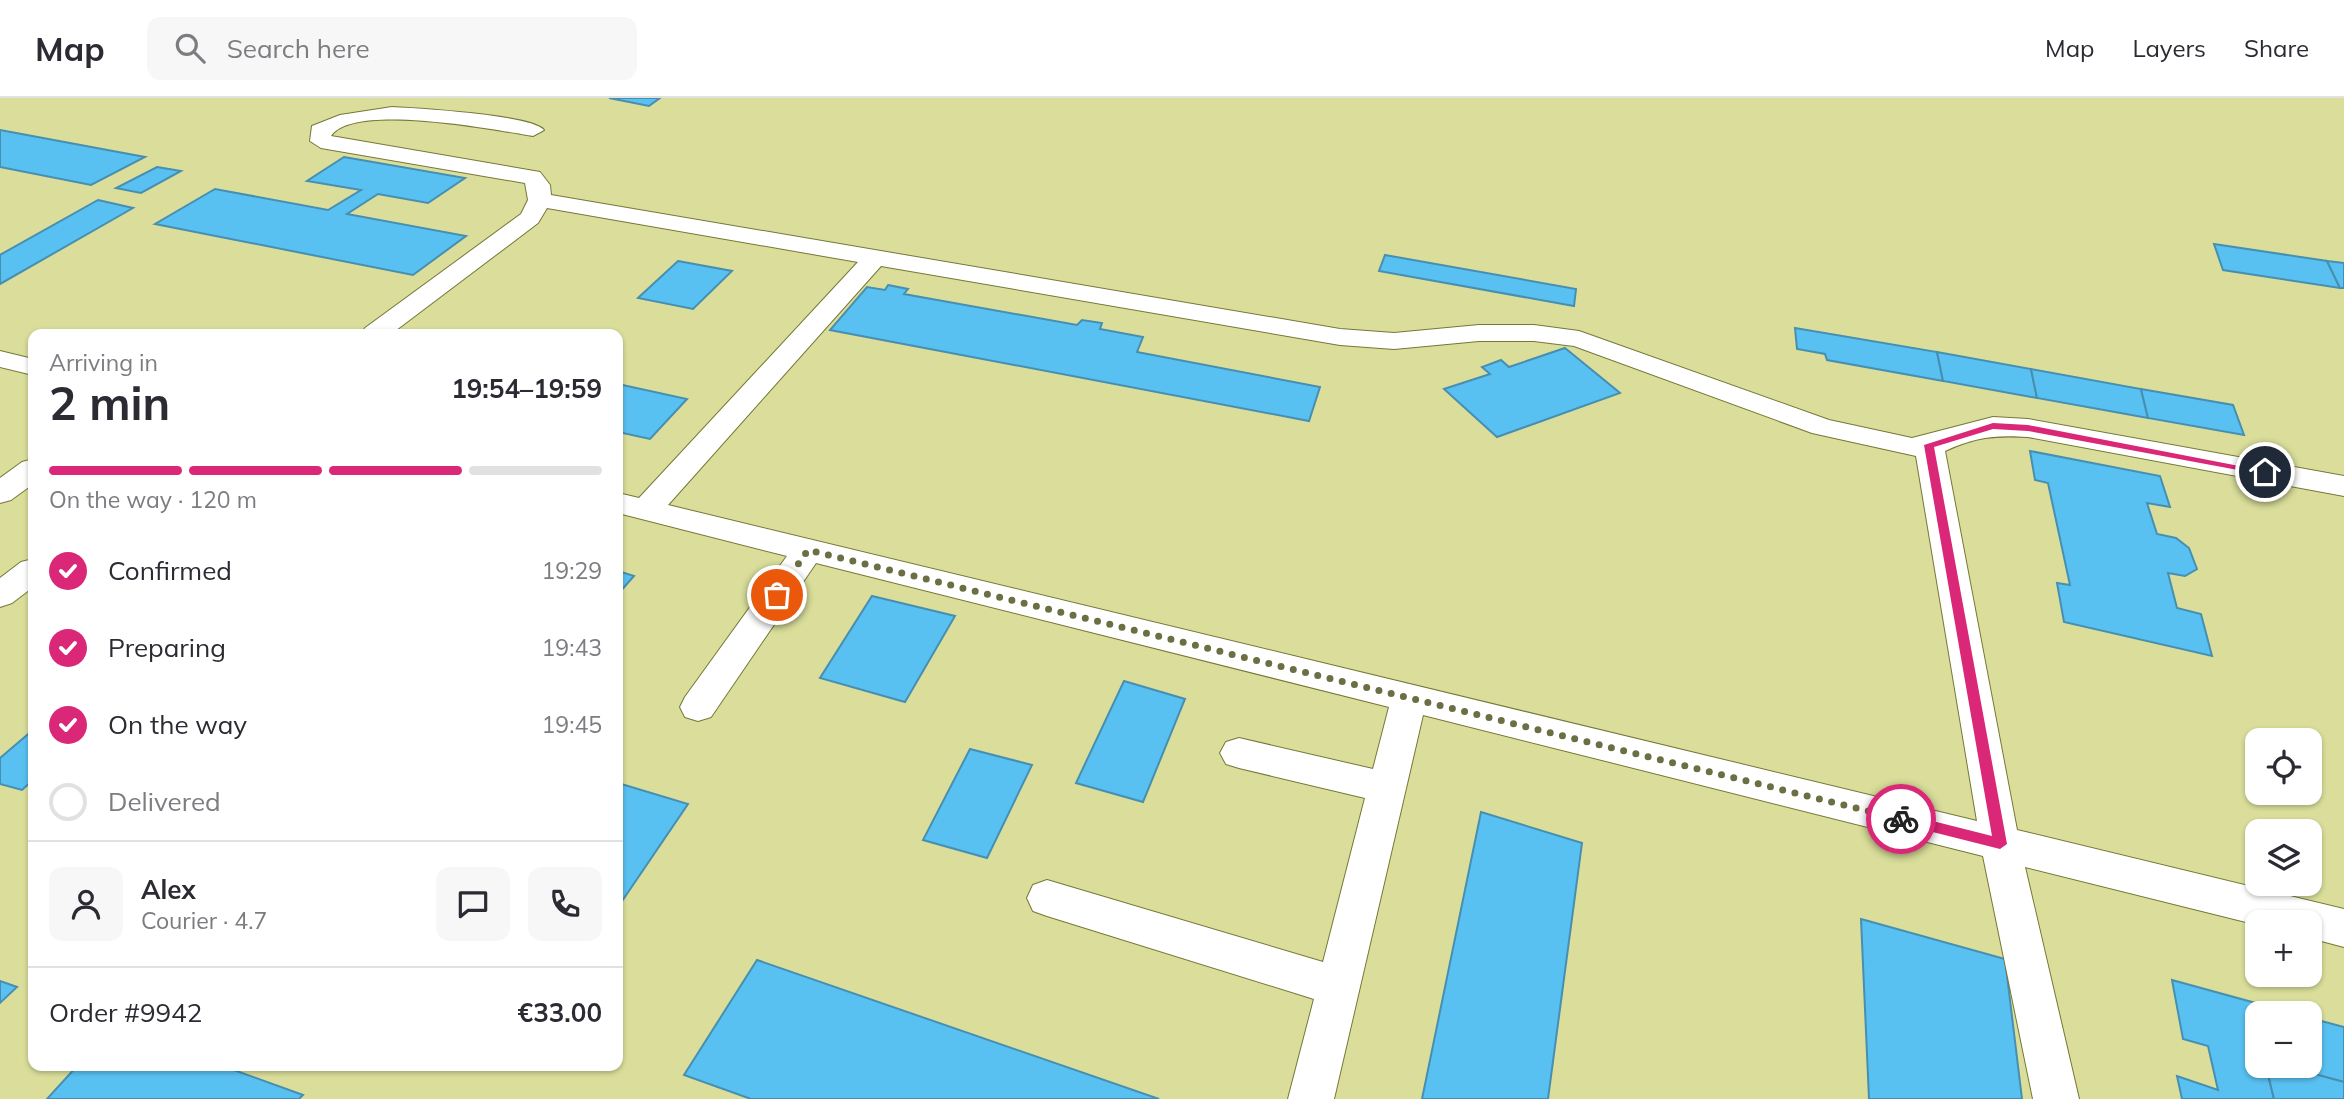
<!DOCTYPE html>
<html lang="en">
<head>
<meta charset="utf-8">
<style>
  :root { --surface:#fff; --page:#f7f7f7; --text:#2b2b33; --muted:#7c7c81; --line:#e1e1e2; --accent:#db2777 }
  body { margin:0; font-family:Mulish,sans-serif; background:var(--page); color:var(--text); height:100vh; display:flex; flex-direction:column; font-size:26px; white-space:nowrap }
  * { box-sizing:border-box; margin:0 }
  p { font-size:23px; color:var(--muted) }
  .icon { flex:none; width:38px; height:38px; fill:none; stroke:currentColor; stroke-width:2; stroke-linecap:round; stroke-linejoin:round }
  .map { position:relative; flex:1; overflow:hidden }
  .side { position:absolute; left:28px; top:231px; width:595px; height:742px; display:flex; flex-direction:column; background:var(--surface); border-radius:14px; box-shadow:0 2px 5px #0004 }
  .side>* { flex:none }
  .tools { position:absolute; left:2245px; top:630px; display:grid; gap:14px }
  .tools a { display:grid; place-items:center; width:77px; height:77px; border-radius:14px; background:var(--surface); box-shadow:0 2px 5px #0004; font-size:35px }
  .pin { position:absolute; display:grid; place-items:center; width:60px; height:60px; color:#fff; margin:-30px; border:4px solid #fff; border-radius:50%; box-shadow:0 2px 7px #0007 }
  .courier { position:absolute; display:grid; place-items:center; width:70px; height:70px; margin:-35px; border:5px solid #db2777; border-radius:50%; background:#fff; color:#222; box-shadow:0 2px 9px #0007 }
  .overview em { font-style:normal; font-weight:700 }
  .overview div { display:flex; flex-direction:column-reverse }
  .overview { display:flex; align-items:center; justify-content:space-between; height:119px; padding:0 21px }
  h1 { font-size:46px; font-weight:700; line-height:52px }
  .bar { display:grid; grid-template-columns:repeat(4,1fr); gap:10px 7px; align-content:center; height:84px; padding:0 21px }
  .bar i { height:9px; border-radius:5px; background:var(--line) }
  .bar .current { background:var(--accent) }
  .bar p { grid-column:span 4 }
  .line { display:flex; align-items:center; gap:18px; padding:0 21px; border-top:2px solid var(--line) }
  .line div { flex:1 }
  .round { display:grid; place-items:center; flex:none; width:74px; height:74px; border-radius:14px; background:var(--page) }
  ol { padding:0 21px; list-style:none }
  li { display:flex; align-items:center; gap:21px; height:77px }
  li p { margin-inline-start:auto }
  li .icon { padding:7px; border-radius:50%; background:var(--accent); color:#fff; stroke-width:4 }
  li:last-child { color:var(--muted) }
  li i { width:38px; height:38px; border:4px solid var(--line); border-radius:50% }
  header { display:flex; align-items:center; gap:42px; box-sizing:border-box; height:98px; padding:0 35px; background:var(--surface); border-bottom:2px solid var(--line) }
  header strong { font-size:33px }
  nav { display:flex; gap:38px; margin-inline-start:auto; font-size:24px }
  .search { width:490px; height:63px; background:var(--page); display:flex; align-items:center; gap:18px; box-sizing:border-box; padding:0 24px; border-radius:14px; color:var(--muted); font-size:26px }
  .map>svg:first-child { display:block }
  .building { fill:#58c1f2; stroke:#478fb1; stroke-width:2 }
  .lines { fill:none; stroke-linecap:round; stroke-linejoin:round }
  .service-casing { stroke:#757837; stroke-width:2 }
  .service { fill:#fff; fill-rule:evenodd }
  .route { fill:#db2777 }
  .done { stroke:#6c6e44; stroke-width:7; stroke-dasharray:0 12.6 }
</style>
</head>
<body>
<header>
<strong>Map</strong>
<div class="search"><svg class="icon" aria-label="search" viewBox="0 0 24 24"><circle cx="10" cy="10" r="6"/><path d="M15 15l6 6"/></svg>Search here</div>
<nav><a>Map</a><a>Layers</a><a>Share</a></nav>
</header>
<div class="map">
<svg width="2344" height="1001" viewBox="0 0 2344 1001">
  <rect width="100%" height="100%" fill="#dade9a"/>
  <!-- building -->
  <g class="building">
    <polygon points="609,0 660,0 649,8"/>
    <polygon points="0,32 145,59 91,87 0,69"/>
    <polygon points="344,59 465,80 428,105 378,96 347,116 466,138 413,177 155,126 215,91 328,112 361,92 307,83"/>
    <polygon points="157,69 181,73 141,95 116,90"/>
    <polygon points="98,102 133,110 0,186 0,157"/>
    <polygon points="2214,146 2327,163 2340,190 2223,172"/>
    <polygon points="1385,157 1576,191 1574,208 1379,173"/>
    <polygon points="678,163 732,173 693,211 638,200"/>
    <polygon points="2327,163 2344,165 2344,190 2340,190"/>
    <polygon points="888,187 908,191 904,196 1077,227 1082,222 1102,225 1100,231 1143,239 1137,254 1320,289 1309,323 830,232 867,189 885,192"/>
    <polygon points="1795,230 1937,254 1943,283 1827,262 1825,256 1797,251"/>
    <polygon points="1565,250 1620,295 1497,339 1444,291 1490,276 1482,269 1501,262 1509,269"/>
    <polygon points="1937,254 2031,271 2037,300 1943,283"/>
    <polygon points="2031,271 2141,291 2148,320 2037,300"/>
    <polygon points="618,286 687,301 650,341 618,334"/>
    <polygon points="2141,291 2233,307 2244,337 2148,320"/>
    <polygon points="2030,353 2160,378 2170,409 2147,405 2157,436 2176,440 2189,450 2197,471 2185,478 2168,475 2177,510 2201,516 2212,558 2064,524 2057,485 2070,487 2048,385 2035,382"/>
    <polygon points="618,473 634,478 618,496"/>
    <polygon points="872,498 955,518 905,604 820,580"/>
    <polygon points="1124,583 1185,601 1143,704 1076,685"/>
    <polygon points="33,632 33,682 22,692 0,686 0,660"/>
    <polygon points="970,651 1032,667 987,760 923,742"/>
    <polygon points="618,685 688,706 618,809"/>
    <polygon points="1481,714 1582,745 1548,1001 1422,1001"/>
    <polygon points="1861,821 2005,861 2022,1001 1869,1001"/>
    <polygon points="757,862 1159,1001 751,1001 684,977"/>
    <polygon points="2172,882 2292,915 2258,915 2258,968 2266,968 2274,1001 2182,1001 2177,978 2218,992 2208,948 2183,941"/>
    <polygon points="0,883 17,889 0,905"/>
    <polygon points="2310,920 2344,929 2344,984 2285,968 2310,968"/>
    <polygon points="77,968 223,968 303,997 299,1001 47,1001"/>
    <polygon points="2266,968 2285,968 2344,984 2344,1001 2274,1001"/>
  </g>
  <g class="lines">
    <defs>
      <g id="service">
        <path d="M 392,9 C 415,10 533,17 544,32 L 533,38 C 496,32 353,4 331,38 L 540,74 L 550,87 L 551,97 L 1340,231 L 1394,235 L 1479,227 L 1534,227 L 1579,233 L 1829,322 L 1912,340 L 1993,319 L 2028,321 L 2344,378 L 2344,398 L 2028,339 C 1994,337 1976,339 1945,353 L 2017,732 L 2344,811 L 2344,849 L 2310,840 L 2310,824 L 2258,824 L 2258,827 L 2025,769 L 2079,1001 L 2033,1001 L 1983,758 L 1423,617 L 1334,1001 L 1288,1001 L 1314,901 L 1047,818 L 1033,813 L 1027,800 L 1033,787 L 1047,782 L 1323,864 L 1365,700 L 1239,670 L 1226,666 L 1220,655 L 1226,644 L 1239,640 L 1373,671 L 1389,609 L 816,465 L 711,619 L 698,623 L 685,619 L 680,609 L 685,599 L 787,458 L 618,415 L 618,395 L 639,400 L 858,164 L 547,110 L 538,125 L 391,236 L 361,236 L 365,230 L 521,116 L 528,102 L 525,85 L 321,50 L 310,43 L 312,28 L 340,17 ZM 881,168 L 1340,247 L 1394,251 L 1479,243 L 1534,243 L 1574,248 L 1812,335 L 1916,358 L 1977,723 L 668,407 Z"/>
        <polygon points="0,253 33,261 33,277 0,269"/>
        <polygon points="33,361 33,386 11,402 0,405 0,380 22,364"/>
        <polygon points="33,461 33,489 12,505 0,509 0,480 21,464"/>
      </g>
    </defs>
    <!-- service casing -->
    <use href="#service" class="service-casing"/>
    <!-- service -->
    <use href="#service" class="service"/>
  </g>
  <!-- route -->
  <polygon class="route" points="1993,325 2028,327 2270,374 2265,377 2028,333 1993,331 1934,349 2007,746 2000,751 1901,726 1894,721 1901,715 1992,738 1924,347"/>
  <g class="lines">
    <!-- done -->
    <polyline class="done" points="777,497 808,452 1901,721"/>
  </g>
</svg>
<div class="tools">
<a><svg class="icon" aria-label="locate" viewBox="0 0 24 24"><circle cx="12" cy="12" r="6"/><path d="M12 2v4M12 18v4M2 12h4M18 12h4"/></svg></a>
<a><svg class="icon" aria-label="layers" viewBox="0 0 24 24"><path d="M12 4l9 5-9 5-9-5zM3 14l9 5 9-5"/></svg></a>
<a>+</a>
<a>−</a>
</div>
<div class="pin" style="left:777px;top:497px;background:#ea580c"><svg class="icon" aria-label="bag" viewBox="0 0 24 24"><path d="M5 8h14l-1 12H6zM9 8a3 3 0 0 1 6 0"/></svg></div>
<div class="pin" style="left:2265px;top:374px;background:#1f2937"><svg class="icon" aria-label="home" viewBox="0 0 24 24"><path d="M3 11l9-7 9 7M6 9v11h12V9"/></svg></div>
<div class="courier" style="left:1901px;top:721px"><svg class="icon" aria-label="bike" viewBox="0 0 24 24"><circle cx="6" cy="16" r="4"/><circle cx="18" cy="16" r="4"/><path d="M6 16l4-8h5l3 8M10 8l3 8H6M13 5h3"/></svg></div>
<section class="side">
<div class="overview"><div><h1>2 min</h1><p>Arriving in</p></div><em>19:54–19:59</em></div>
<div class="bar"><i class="current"></i><i class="current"></i><i class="current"></i><i></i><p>On the way · 120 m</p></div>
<ol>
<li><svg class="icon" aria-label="check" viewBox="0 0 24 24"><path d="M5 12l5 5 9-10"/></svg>Confirmed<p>19:29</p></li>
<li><svg class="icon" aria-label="check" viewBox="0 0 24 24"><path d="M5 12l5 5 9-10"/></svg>Preparing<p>19:43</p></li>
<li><svg class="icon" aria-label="check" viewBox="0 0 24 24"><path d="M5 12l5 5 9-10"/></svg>On the way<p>19:45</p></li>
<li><i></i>Delivered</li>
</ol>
<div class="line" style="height:126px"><a class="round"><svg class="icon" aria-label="person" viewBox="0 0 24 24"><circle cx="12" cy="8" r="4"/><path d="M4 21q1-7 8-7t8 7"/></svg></a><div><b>Alex</b><p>Courier · 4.7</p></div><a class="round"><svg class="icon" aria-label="chat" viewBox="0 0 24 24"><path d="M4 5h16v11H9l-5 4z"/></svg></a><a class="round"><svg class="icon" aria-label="phone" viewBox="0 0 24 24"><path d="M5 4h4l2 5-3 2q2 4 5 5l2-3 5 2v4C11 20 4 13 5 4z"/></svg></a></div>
<div class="line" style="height:91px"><div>Order #9942</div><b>€33.00</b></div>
</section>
</div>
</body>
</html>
